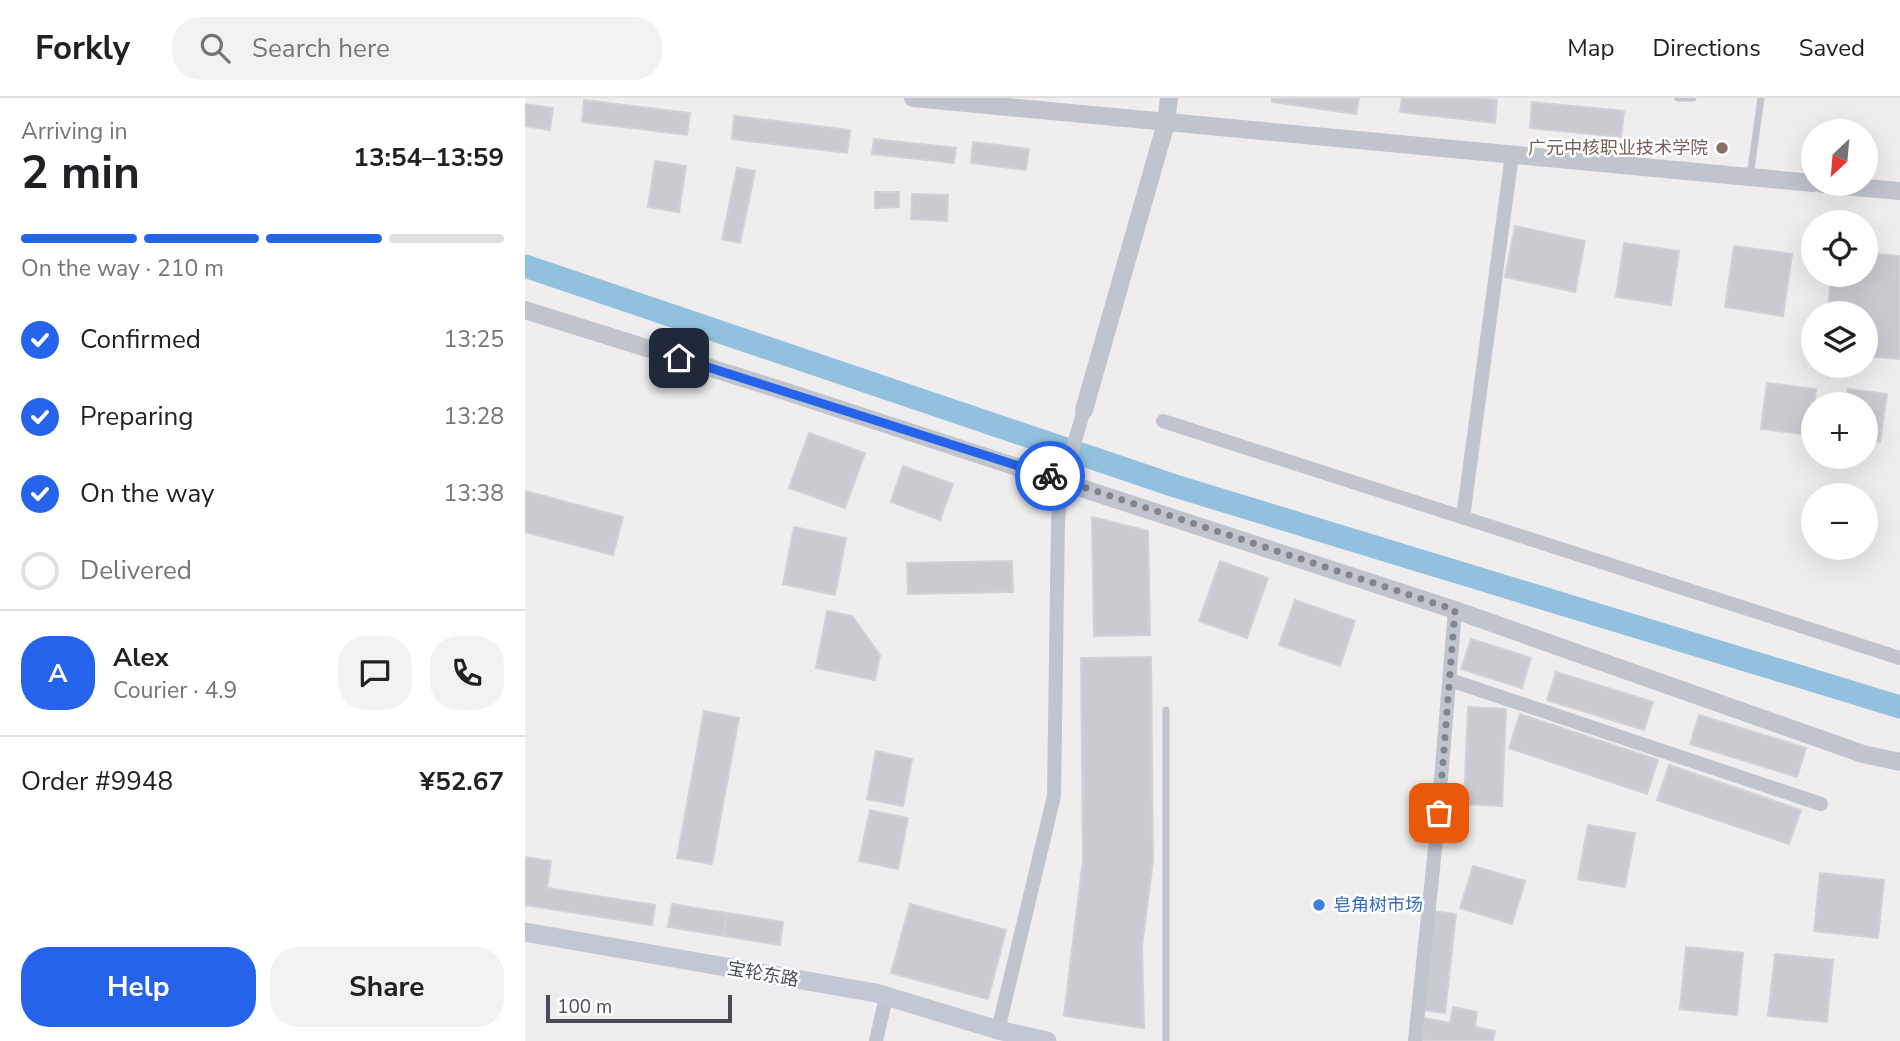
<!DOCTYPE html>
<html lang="en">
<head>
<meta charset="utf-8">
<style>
  :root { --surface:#fff; --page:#f2f2f2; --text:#202124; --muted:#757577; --line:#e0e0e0; --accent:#2563eb }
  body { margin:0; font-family:"Nunito Sans","Noto Sans SC",sans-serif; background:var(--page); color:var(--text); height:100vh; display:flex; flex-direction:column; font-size:26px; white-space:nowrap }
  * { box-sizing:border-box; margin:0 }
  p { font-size:23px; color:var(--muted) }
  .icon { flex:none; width:38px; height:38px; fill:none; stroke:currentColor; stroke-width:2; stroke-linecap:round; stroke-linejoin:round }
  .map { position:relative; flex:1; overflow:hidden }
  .side { display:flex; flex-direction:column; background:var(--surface); width:525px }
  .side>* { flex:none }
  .needle { width:46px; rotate:206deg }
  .controls { position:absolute; left:1276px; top:21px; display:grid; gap:14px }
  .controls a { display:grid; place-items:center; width:77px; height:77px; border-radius:50%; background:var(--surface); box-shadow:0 7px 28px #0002; font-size:35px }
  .scale { position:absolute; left:21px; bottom:18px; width:186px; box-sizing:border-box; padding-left:7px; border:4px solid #474d57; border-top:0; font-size:19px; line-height:24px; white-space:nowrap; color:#474d57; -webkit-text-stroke:5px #fff; paint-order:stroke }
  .pin { position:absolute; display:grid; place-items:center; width:60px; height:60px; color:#fff; margin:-30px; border-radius:14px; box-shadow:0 4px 10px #0006 }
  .courier { position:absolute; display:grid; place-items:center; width:70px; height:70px; margin:-35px; border:5px solid #2563eb; border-radius:50%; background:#fff; color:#222; box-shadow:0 2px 9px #0007 }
  .headline em { font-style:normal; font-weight:700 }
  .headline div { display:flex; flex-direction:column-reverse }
  .headline { display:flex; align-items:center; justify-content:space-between; height:119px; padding:0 21px }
  h1 { font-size:46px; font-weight:700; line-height:52px }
  .bar { display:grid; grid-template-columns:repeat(4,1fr); gap:10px 7px; align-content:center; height:84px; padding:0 21px }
  .bar i { height:9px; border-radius:5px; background:var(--line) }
  .bar .current { background:var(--accent) }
  .bar p { grid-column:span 4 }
  .line { display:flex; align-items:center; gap:18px; padding:0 21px; border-top:2px solid var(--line) }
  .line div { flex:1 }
  .round { display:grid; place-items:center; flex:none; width:74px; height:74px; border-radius:28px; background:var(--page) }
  ol { padding:0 21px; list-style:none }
  li { display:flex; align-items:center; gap:21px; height:77px }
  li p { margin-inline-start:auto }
  li .icon { padding:7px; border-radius:50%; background:var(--accent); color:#fff; stroke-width:4 }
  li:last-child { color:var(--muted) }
  li i { width:38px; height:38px; border:4px solid var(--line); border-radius:50% }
  .primary-button { display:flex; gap:14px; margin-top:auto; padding:14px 21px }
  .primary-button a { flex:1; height:80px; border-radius:28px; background:var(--accent); color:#fff; font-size:28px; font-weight:700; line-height:80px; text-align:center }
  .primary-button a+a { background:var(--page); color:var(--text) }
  header { display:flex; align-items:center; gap:42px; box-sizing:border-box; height:98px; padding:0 35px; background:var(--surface); border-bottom:2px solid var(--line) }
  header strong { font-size:33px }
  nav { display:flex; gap:38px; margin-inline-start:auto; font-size:24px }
  .search { width:490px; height:63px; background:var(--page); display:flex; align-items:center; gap:18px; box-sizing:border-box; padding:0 24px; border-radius:28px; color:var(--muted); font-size:26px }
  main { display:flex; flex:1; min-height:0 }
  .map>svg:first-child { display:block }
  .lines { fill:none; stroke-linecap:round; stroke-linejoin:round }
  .river { stroke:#92c1e0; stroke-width:23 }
  .building { fill:#cacbd1; stroke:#d1d2d7; stroke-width:2 }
  .service { stroke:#bfc4cd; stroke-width:7 }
  .minor { stroke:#bfc4cd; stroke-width:14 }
  .tertiary { stroke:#bfc4cd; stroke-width:18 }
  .secondary { stroke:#c1c7d3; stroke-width:19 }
  .done { stroke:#82858c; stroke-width:7; stroke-dasharray:0 12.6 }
  .route { stroke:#2563eb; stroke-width:9 }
  .education-dot { fill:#8d6e63; stroke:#fff; stroke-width:2.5 }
  .shop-dot { fill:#3f7fe0; stroke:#fff; stroke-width:2.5 }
  .labels { text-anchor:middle; stroke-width:5; stroke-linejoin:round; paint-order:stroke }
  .education-label { font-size:18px; fill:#785e54; stroke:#fff; text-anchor:end }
  .shop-label { font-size:18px; fill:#366cbe; stroke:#fff; text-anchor:start }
  .street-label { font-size:18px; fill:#474d57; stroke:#fff }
</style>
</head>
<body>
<header>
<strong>Forkly</strong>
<div class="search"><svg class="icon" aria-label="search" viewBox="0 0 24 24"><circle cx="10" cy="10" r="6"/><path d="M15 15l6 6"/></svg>Search here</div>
<nav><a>Map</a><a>Directions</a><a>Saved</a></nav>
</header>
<main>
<section class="side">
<div class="headline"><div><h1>2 min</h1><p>Arriving in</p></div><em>13:54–13:59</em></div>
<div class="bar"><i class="current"></i><i class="current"></i><i class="current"></i><i></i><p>On the way · 210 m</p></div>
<ol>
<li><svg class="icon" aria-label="check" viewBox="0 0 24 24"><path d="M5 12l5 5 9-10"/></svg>Confirmed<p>13:25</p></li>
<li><svg class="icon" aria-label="check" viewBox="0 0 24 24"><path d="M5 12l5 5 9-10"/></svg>Preparing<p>13:28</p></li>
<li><svg class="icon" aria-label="check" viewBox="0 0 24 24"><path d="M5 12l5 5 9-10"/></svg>On the way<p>13:38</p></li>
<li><i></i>Delivered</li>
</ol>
<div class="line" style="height:126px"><b class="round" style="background:var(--accent);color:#fff">A</b><div><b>Alex</b><p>Courier · 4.9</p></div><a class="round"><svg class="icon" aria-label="chat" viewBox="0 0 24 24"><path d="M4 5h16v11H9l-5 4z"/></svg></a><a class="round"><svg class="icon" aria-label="phone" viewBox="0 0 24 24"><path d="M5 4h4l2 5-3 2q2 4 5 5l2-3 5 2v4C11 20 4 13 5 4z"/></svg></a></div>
<div class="line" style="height:91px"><div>Order #9948</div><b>¥52.67</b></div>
<div class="primary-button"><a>Help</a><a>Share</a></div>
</section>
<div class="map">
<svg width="1375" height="943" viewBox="0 0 1375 943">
  <rect width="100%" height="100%" fill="#efeded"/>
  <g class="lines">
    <!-- river -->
    <polyline class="river" points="0,168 650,388 1375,609"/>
  </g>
  <!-- building -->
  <g class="building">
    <polygon points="747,0 834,0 831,16 747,4"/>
    <polygon points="877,0 952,0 972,2 970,25 875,14"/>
    <polygon points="59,2 165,15 162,37 57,24"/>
    <polygon points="1007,4 1099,13 1096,39 1005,30"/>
    <polygon points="0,6 28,10 25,32 0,28"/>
    <polygon points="209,18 325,32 322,55 207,41"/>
    <polygon points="349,41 431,50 429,65 347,56"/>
    <polygon points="448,44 504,51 501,72 446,65"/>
    <polygon points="130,63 161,68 154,114 123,109"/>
    <polygon points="212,70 230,73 215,145 197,141"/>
    <polygon points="350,94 374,94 374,109 350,110"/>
    <polygon points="387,96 423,97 422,123 386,121"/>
    <polygon points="990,128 1060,143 1050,194 980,179"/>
    <polygon points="1099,145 1154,153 1146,207 1091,199"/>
    <polygon points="1209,148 1267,156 1258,218 1200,209"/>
    <polygon points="1340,155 1375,158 1375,261 1340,258 1340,215 1303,215 1306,177 1340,177"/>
    <polygon points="1242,285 1291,291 1285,337 1236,331"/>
    <polygon points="1323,291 1362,296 1355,344 1340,342 1340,306 1321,306"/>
    <polygon points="284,335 340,355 320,410 264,390"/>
    <polygon points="378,368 428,386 415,422 366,404"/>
    <polygon points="0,393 98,419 88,457 0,434"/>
    <polygon points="567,419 623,433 625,537 569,538"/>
    <polygon points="269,429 321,440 310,497 258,486"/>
    <polygon points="487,463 488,494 383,496 382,465"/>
    <polygon points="695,463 743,480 722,540 674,523"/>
    <polygon points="770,502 830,523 815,568 754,547"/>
    <polygon points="302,513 327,518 355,557 350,582 291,570"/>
    <polygon points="946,541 1006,560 997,590 936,571"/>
    <polygon points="626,559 628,763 617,848 619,930 539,918 558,761 556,560"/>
    <polygon points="1031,574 1128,604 1119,632 1022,602"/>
    <polygon points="943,609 981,611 977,708 939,706"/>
    <polygon points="179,613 214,620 187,766 152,760"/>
    <polygon points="995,616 1133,662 1122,696 984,650"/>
    <polygon points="1174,617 1281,650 1272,679 1165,646"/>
    <polygon points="351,653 387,661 378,708 342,701"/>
    <polygon points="1144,667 1276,712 1264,746 1132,702"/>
    <polygon points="345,712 383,720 373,771 334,763"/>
    <polygon points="1063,727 1110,735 1100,789 1053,781"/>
    <polygon points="0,759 26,763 22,790 130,807 127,827 0,807"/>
    <polygon points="948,768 1000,783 987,826 935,810"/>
    <polygon points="1295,775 1359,782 1353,840 1289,833"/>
    <polygon points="147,806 202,815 199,838 143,829"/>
    <polygon points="385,806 481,832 463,901 366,875"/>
    <polygon points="906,813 931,816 920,915 896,912"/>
    <polygon points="202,815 258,824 255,847 199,838"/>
    <polygon points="1161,849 1218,855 1212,917 1155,911"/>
    <polygon points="1250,856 1308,862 1302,924 1243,918"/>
    <polygon points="928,909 952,914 950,929 970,933 968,943 903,943 895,941 899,920 925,925"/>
  </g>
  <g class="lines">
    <!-- service -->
    <g class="service">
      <polyline points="1153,0 1168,0"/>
      <polyline points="1225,78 1236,0"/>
      <polyline points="641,612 641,943"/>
    </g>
    <!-- minor -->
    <g class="minor">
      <polyline points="638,323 1375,560"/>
      <polyline points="938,419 987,57"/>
      <polyline points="925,582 1296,706"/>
      <polyline points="473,932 529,698 533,422 538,383 559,312"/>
      <polyline points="351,943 361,899"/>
      <polyline points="890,943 911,741 930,512"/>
    </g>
    <!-- tertiary -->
    <g class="tertiary">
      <polyline points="388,0 1288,85"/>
      <polyline points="1297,86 1375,93"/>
      <polyline points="0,212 256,292 930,512 1338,656 1375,664"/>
      <polyline points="559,312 641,25 644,0"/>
    </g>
    <!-- secondary -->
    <polyline class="secondary" points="0,834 351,895 473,932 522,943"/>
  </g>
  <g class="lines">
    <!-- done -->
    <polyline class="done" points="525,378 930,512 914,715"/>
    <!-- route -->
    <polyline class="route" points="154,260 525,378"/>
  </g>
  <!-- markers -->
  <circle class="education-dot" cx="1197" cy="50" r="7"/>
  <circle class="shop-dot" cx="794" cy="807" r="7"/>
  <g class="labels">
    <!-- education labels -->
    <g class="education-label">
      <text x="1183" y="56">广元中核职业技术学院</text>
    </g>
    <!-- shop labels -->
    <g class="shop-label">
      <text x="808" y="813">皂角树市场</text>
    </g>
    <!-- street labels -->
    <g class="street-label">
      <text transform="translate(238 876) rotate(10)" y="6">宝轮东路</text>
    </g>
  </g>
</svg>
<div class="controls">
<a><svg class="needle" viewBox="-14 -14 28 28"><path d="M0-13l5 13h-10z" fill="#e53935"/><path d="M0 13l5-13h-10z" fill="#757577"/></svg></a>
<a><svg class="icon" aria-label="locate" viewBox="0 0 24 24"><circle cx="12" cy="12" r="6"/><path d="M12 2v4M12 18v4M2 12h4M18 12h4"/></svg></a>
<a><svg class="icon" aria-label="layers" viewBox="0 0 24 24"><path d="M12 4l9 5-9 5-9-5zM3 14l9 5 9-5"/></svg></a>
<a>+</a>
<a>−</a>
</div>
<div class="scale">100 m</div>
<div class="pin" style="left:914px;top:715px;background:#ea580c"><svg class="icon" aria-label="bag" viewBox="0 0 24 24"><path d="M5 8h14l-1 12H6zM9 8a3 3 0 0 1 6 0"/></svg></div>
<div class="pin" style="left:154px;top:260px;background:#1f2937"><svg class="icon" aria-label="home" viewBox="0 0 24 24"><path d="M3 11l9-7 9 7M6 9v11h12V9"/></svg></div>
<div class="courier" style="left:525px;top:378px"><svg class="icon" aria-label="bike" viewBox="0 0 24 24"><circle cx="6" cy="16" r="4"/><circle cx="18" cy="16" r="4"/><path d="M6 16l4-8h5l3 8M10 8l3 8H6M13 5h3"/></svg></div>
</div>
</main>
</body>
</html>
